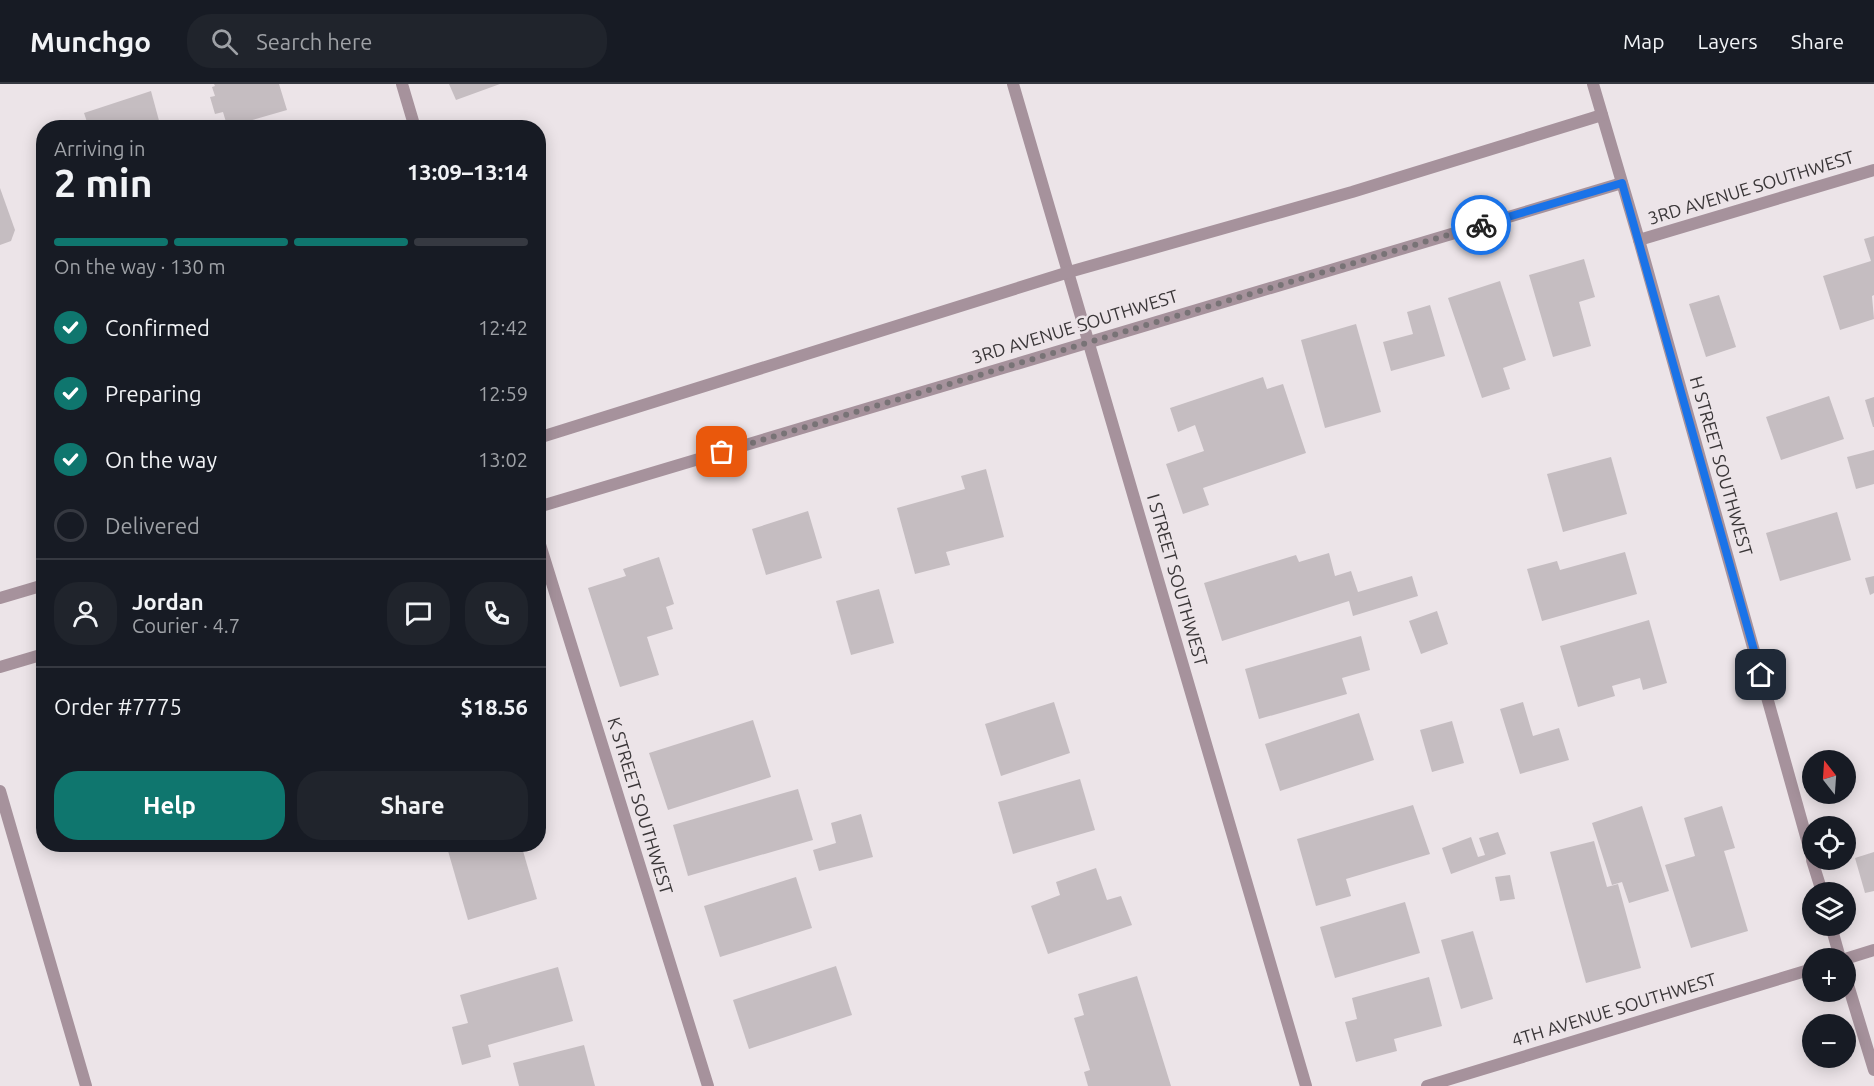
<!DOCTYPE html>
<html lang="en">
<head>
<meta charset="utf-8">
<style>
  :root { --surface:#171b24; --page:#20242c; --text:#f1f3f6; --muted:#9ea1a6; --line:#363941; --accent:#0f766e }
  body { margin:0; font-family:Ubuntu,sans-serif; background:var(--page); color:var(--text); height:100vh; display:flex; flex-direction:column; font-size:22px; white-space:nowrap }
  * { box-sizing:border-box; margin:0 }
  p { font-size:20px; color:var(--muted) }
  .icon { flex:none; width:33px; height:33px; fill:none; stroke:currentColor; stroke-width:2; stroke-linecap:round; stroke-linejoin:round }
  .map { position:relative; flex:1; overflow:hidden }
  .details { position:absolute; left:36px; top:36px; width:510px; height:732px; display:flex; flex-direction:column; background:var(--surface); border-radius:24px; box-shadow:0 3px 15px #0003 }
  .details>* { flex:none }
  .needle { width:39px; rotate:343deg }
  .fabs { position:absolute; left:1802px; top:666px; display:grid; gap:12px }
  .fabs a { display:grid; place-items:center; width:54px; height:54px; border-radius:50%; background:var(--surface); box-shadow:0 3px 15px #0003; font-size:30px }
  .pin { position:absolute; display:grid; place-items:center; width:51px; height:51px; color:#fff; margin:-26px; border-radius:12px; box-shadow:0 3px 9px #0006 }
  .courier { position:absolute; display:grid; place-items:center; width:60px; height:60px; margin:-30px; border:4px solid #1a73e8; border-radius:50%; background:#fff; color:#222; box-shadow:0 2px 8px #0007 }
  .headline em { font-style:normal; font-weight:700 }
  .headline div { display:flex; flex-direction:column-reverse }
  .headline { display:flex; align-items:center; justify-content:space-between; height:102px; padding:0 18px }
  h1 { font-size:39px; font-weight:700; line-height:45px }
  .bar { display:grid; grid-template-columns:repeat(4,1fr); gap:9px 6px; align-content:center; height:72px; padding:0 18px }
  .bar i { height:8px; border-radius:4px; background:var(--line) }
  .bar .on { background:var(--accent) }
  .bar p { grid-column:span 4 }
  .line { display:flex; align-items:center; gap:15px; padding:0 18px; border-top:2px solid var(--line) }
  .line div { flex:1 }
  .round { display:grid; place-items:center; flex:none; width:63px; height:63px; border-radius:24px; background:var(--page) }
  ol { padding:0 18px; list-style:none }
  li { display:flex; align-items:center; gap:18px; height:66px }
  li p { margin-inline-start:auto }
  li .icon { padding:6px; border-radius:50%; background:var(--accent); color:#fff; stroke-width:4 }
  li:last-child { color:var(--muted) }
  li i { width:33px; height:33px; border:3px solid var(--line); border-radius:50% }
  .primary-button { display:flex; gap:12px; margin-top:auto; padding:12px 18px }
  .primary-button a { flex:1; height:69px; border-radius:24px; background:var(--accent); color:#fff; font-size:24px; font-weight:700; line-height:69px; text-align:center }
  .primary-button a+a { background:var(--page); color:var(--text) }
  header { display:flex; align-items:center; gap:36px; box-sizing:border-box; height:84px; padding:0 30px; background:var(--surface); border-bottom:2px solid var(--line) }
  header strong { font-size:28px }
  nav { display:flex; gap:33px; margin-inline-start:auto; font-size:21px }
  .search { width:420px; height:54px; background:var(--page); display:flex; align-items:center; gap:15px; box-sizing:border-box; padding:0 21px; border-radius:24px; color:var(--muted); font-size:22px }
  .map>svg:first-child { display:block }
  .building { fill:#c5bdc1 }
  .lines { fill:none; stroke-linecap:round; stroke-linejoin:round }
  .minor { stroke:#a6929c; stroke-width:12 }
  .done { stroke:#787376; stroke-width:6; stroke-dasharray:0 10.8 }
  .route { stroke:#1a73e8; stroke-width:8 }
  .labels { text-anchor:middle; stroke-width:5; stroke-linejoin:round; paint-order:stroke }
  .street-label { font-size:18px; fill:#3a3638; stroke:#ece4e8 }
</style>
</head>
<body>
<header>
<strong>Munchgo</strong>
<div class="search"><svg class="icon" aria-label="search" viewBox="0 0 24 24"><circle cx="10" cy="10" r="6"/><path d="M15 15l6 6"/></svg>Search here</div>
<nav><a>Map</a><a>Layers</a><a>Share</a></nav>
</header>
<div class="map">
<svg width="1874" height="1002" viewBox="0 0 1874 1002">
  <rect width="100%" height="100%" fill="#ece4e8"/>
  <!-- building -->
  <g class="building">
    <polygon points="214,0 279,0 287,26 249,37 251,43 235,44 232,36 226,38 223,28 215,30 210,13 215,12 212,3 215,2"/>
    <polygon points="449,0 500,0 456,16"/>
    <polygon points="151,7 161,44 89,44 84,29"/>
    <polygon points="0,104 15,146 11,157 0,161"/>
    <polygon points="1874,152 1874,211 1872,212 1874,235 1840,246 1823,192 1871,177 1864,155"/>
    <polygon points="1584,175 1595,213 1579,218 1591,262 1553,273 1529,191"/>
    <polygon points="1500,197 1526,276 1503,284 1510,305 1482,314 1448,214"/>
    <polygon points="1719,211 1736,263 1706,273 1689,220"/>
    <polygon points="1430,221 1445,272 1391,287 1383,258 1413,250 1407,228"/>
    <polygon points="1356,240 1381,328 1325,344 1301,256"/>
    <polygon points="1263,293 1267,305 1283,300 1306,369 1203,404 1209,421 1183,430 1166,380 1204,367 1195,341 1178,348 1170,324"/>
    <polygon points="1829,312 1844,355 1781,376 1766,333"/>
    <polygon points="1874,313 1874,343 1873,343 1865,316"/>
    <polygon points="1874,366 1874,400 1856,405 1847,373"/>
    <polygon points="1611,373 1627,430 1563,448 1547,390"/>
    <polygon points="986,385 1004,453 946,468 950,481 915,490 897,424 965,405 961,392"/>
    <polygon points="808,427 822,474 766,491 752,445"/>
    <polygon points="1837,428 1851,476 1780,497 1766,449"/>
    <polygon points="1625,468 1637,510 1542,537 1527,485 1557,477 1560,486"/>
    <polygon points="1329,469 1335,492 1351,487 1358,508 1412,492 1418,512 1353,532 1349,517 1222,557 1204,499 1296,471 1299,478"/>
    <polygon points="659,473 674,520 666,523 673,545 647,553 659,591 620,603 588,504 626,492 623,485"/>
    <polygon points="1874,492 1874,509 1870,511 1865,494"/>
    <polygon points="879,505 894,559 851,571 836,517"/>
    <polygon points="1437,527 1448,560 1421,570 1409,537"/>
    <polygon points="1649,536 1667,599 1643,606 1640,594 1612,602 1615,612 1578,623 1560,562"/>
    <polygon points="1361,552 1370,586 1342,594 1347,610 1259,635 1245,585"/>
    <polygon points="1054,618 1070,669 1001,692 985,640"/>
    <polygon points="1523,618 1533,652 1559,644 1569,676 1520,690 1500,625"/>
    <polygon points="1359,629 1374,676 1280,707 1265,660"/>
    <polygon points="753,636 771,693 668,726 649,669"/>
    <polygon points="1452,637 1464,679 1432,688 1420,646"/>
    <polygon points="1080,695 1095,746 1013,770 998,718"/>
    <polygon points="798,705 813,756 688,792 673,741"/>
    <polygon points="1413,721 1430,770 1346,795 1351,812 1316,822 1297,755"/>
    <polygon points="1642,722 1669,807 1629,819 1622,798 1612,801 1592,739"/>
    <polygon points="1722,722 1735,764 1724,767 1748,847 1691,864 1665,781 1695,772 1684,734"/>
    <polygon points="861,730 873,773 819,787 813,766 836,759 831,739"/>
    <polygon points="1498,748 1506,770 1451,790 1442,764 1471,753 1478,773 1485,771 1479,754"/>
    <polygon points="1594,757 1607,803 1618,800 1641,884 1586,899 1550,768"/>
    <polygon points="446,760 521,760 537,815 468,836"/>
    <polygon points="1874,768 1874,807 1865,809 1855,774"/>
    <polygon points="1096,784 1107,816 1121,812 1132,841 1048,870 1031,822 1060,811 1056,798"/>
    <polygon points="1510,791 1515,815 1500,817 1495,793"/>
    <polygon points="796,793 812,844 720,873 704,822"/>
    <polygon points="1405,818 1420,869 1335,894 1320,843"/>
    <polygon points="1473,847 1493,915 1461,925 1441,856"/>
    <polygon points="836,882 852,931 749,965 733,916"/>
    <polygon points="558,883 573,937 488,961 491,973 462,981 452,943 468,939 460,911"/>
    <polygon points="1137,892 1171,1002 1088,1002 1084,988 1090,986 1074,934 1084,931 1078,910"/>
    <polygon points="1429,893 1442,942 1394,955 1397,967 1356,978 1345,938 1357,935 1352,914"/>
    <polygon points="584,961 595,1002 519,1002 513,979"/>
  </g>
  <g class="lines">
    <!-- minor -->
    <g class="minor">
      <polyline points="402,0 415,44"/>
      <polyline points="1013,0 1306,1002"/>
      <polyline points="1593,0 1639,156 1812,774"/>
      <polyline points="1639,156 1874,86"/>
      <polyline points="538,354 1069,188 1352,108 1602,31"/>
      <polyline points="538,423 1622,99"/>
      <polyline points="538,454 708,1002"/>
      <polyline points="0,514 44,501"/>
      <polyline points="0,583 44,570"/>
      <polyline points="0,707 86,1002"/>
      <polyline points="1812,776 1822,808"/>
      <polyline points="1831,842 1840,874"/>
      <polyline points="1845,875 1874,866"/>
      <polyline points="1845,891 1874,986"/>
      <polyline points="1427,1002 1812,885"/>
    </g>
  </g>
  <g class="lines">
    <!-- done -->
    <polyline class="done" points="722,368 1481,141"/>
    <!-- route -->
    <polyline class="route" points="1481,141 1622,99 1761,591"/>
  </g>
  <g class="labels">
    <!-- street labels -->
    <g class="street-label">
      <text transform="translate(1751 104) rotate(-17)" y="6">3RD AVENUE SOUTHWEST</text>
      <text transform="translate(1075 243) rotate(-17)" y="6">3RD AVENUE SOUTHWEST</text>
      <text transform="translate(1721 382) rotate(74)" y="6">H STREET SOUTHWEST</text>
      <text transform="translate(1177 496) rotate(74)" y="6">I STREET SOUTHWEST</text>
      <text transform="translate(640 722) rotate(73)" y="6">K STREET SOUTHWEST</text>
      <text transform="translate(1614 926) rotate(-17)" y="6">4TH AVENUE SOUTHWEST</text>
    </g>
  </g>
</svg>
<div class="fabs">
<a><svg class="needle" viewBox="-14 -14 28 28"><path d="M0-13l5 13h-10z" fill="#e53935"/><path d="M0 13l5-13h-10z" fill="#9ea1a6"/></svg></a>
<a><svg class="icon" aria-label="locate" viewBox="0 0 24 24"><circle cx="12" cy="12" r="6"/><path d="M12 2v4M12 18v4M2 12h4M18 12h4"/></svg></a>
<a><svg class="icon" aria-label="layers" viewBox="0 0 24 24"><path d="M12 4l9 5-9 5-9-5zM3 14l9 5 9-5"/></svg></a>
<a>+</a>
<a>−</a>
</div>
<div class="pin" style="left:722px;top:368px;background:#ea580c"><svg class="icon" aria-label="bag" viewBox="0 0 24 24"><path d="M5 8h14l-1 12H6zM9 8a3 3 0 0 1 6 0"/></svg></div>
<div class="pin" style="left:1761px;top:591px;background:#1f2937"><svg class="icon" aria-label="home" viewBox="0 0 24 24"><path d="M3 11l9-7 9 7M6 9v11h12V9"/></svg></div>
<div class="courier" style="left:1481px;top:141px"><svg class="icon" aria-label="bike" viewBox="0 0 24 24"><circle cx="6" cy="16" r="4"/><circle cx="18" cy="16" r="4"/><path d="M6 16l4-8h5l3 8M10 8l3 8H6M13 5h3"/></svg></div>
<section class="details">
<div class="headline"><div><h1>2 min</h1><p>Arriving in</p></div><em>13:09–13:14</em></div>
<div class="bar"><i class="on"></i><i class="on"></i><i class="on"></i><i></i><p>On the way · 130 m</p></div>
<ol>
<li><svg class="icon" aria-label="check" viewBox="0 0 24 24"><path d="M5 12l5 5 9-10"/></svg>Confirmed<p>12:42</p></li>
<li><svg class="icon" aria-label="check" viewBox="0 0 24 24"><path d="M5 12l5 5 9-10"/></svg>Preparing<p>12:59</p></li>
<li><svg class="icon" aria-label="check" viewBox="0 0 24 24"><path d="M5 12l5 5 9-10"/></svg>On the way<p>13:02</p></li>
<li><i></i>Delivered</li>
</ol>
<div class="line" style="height:108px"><a class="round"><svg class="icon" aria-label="person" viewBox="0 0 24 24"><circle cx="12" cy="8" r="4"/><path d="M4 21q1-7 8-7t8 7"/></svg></a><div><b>Jordan</b><p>Courier · 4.7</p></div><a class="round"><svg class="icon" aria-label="chat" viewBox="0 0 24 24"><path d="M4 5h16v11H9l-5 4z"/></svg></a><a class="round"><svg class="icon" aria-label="phone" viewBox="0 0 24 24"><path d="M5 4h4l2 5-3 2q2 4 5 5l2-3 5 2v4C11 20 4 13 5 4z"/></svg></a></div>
<div class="line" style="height:78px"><div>Order #7775</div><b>$18.56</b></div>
<div class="primary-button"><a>Help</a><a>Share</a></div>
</section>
</div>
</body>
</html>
